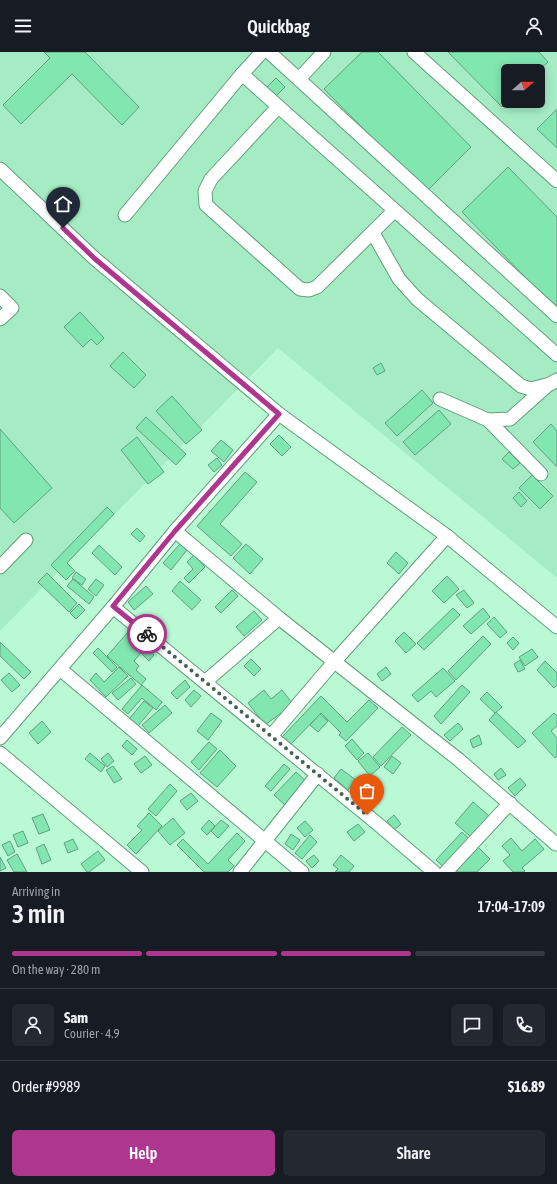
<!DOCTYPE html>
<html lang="en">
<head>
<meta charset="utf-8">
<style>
  :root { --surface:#171b24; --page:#242831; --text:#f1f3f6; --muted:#9ea1a6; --line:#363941; --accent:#ad378f }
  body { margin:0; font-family:"Asap Condensed",sans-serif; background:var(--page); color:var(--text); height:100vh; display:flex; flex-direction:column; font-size:15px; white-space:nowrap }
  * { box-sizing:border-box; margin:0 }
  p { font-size:13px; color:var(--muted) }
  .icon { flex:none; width:22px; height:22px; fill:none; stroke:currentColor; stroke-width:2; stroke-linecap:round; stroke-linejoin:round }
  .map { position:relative; height:820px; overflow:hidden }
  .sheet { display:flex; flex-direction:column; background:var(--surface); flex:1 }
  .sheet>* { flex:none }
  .needle { width:26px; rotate:69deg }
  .fabs { position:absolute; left:501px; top:12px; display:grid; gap:8px }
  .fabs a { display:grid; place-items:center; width:44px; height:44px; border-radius:6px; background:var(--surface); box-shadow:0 2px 10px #0003; font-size:20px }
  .pin { position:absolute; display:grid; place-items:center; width:34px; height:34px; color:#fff; margin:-41px -17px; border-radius:50% 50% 50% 0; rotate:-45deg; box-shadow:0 0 4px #0007 }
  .pin .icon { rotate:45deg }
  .courier { position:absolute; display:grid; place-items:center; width:40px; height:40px; margin:-20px; border:3px solid #ad378f; border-radius:50%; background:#fff; color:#222; box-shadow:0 1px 5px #0007 }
  .overview em { font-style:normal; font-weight:600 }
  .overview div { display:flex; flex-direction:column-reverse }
  .overview { display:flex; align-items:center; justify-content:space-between; height:68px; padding:0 12px }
  h1 { font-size:26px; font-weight:600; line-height:30px }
  .bar { display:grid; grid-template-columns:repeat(4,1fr); gap:6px 4px; align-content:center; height:48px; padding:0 12px }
  .bar i { height:5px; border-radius:3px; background:var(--line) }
  .bar .selected { background:var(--accent) }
  .bar p { grid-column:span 4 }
  .line { display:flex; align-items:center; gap:10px; padding:0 12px; border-top:1px solid var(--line) }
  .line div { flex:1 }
  .round { display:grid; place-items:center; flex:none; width:42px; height:42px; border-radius:6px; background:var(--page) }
  .primary-button { display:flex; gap:8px; margin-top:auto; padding:8px 12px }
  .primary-button a { flex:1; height:46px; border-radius:6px; background:var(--accent); color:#fff; font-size:16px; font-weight:600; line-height:46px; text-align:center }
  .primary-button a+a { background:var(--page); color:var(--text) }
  header { display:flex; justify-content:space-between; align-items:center; height:52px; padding:0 12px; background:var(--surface); font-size:18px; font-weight:600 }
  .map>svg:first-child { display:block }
  .built { fill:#a5ecc4; fill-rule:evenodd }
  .building { fill:#82e6b1; stroke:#619f7e }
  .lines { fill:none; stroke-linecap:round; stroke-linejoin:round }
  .minor-casing { stroke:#609e7c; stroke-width:15 }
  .minor { stroke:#fff; stroke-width:13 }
  .done { stroke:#41634f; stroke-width:4; stroke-dasharray:0 7.2 }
  .route { stroke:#ad378f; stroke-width:5 }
</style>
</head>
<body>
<header><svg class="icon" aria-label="menu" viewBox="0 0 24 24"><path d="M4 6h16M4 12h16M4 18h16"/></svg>Quickbag<svg class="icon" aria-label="person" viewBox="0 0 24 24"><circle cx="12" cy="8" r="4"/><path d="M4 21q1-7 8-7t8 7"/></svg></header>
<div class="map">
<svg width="557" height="820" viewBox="0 0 557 820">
  <rect width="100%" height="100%" fill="#b9f9d4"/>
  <!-- built -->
  <path class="built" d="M 0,0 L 557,0 L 557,526 L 278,296 L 0,579 ZM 508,19 L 538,19 L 538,49 L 508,49 Z"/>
  <!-- building -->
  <g class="building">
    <polygon points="44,0 85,0 139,55 122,73 72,22 21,72 3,53 50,6"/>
    <polygon points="362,0 378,0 471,95 426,140 324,37"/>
    <polygon points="448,0 539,0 548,10 538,19 508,19 508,49 502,55"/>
    <polygon points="276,26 285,35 274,46 265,37"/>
    <polygon points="557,57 557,96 537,77"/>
    <polygon points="508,115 557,165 557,258 462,160"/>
    <polygon points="80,260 104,286 97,293 91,287 83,295 64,275"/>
    <polygon points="123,300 146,323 134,336 110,314"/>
    <polygon points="381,311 385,319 377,323 373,316"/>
    <polygon points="422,338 433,351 397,384 385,371"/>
    <polygon points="172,344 202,378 186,392 156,359"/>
    <polygon points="439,358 451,372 415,403 403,390"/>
    <polygon points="146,365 186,402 176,413 136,376"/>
    <polygon points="551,372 557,379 557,415 533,390"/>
    <polygon points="0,377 52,436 14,471 0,456"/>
    <polygon points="279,383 291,395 282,404 270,392"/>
    <polygon points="137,385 164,420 148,432 121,398"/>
    <polygon points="221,388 233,398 224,410 211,399"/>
    <polygon points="509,400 520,411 513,417 502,407"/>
    <polygon points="217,406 222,413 214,420 208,413"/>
    <polygon points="245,420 257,430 220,472 242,492 231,504 197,474"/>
    <polygon points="532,423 553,444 540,457 519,436"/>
    <polygon points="519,440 527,449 521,455 513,446"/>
    <polygon points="107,455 114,462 67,511 75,519 66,528 51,513"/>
    <polygon points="137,476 145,484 140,490 131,482"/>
    <polygon points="180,492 187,498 171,518 163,511"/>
    <polygon points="246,492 263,507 250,522 233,506"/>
    <polygon points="99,493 122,515 115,523 92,501"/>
    <polygon points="396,500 408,511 399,522 387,511"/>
    <polygon points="194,503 205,515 189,531 184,526 193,517 187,510"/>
    <polygon points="76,520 86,527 82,533 72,526"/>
    <polygon points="47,521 77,551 69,560 38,530"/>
    <polygon points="447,524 459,537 444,551 432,539"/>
    <polygon points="73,527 94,545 89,552 67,534"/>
    <polygon points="96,527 104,533 96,544 88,537"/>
    <polygon points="180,529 201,548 192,558 172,539"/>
    <polygon points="146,534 153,542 134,558 128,550"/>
    <polygon points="232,538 238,544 221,561 215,555"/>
    <polygon points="464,538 474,551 467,556 456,543"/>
    <polygon points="79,552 85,558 76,567 70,561"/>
    <polygon points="453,556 460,563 424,598 417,591"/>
    <polygon points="483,556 490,565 471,582 463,574"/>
    <polygon points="254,559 262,568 244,584 236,575"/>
    <polygon points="494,565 507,580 500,586 487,572"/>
    <polygon points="128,580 154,603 149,609 141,601 134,609 139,614 136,618 146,627 141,633 107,604"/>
    <polygon points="404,580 416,592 406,601 395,589"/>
    <polygon points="483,584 491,592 456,628 448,619"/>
    <polygon points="513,585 519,591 513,598 507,591"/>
    <polygon points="0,590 31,620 24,627 0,604"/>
    <polygon points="98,596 117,615 112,620 93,601"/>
    <polygon points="532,597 538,605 525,614 519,605"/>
    <polygon points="251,607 261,617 254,624 244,614"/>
    <polygon points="520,608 525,617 518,620 514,612"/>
    <polygon points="545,609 557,621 557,633 554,636 537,618"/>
    <polygon points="119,615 128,624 106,645 90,628 96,621 104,630"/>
    <polygon points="386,615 391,622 382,629 377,622"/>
    <polygon points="443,616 455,629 436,645 431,639 418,650 412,643"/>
    <polygon points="9,621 20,633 12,640 1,628"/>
    <polygon points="131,626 136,632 118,648 112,641"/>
    <polygon points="185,628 190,635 177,647 171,641"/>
    <polygon points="142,633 162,650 156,658 142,646 128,662 122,657"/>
    <polygon points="462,633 470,640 441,672 434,664"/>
    <polygon points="194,638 201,644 191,655 185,648"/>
    <polygon points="264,638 271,647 282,638 293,652 265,673 248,651"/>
    <polygon points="487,640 502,655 495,661 480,647"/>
    <polygon points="321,644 347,670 369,648 378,656 346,689 339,683 341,681 321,661 290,693 282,685"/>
    <polygon points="144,649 153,656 137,675 129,667"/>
    <polygon points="165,653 172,661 149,681 142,673"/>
    <polygon points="496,660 526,689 518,696 489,668"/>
    <polygon points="211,661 222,669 208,688 197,679"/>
    <polygon points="554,661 557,664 557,674 551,679 557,686 557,704 555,706 532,681"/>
    <polygon points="320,662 328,669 318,680 310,673"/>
    <polygon points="42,669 51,680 38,692 29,681"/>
    <polygon points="458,671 463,677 450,689 444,683"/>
    <polygon points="402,675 411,683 381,714 373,705"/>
    <polygon points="479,683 482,692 473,696 470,688"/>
    <polygon points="352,687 364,701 357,708 345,694"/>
    <polygon points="127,688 137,697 132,703 122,694"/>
    <polygon points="209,690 217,697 199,718 191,710"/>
    <polygon points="220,698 236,714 217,735 200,721"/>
    <polygon points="90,701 105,714 101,720 85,707"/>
    <polygon points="108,701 114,709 107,715 101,707"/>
    <polygon points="368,701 380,715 370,724 358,709"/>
    <polygon points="145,704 152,713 141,721 134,712"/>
    <polygon points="392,704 401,711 393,722 384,715"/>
    <polygon points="284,712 290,717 271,739 265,734"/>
    <polygon points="113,714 122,727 114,731 106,718"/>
    <polygon points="501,716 506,723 498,728 494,722"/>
    <polygon points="341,717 356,728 348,738 334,726"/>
    <polygon points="296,720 308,731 287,755 274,743"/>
    <polygon points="520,726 526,733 515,744 508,736"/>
    <polygon points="170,732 177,739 156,764 148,757"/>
    <polygon points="191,741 198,749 187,758 180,749"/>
    <polygon points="473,750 489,764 471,785 455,771"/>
    <polygon points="149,761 162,774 136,802 127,793 142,778 137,774"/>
    <polygon points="43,762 50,778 39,782 32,766"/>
    <polygon points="394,763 401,772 394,778 387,769"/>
    <polygon points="173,766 185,781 170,793 158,779"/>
    <polygon points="209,768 215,774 207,783 201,777"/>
    <polygon points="221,768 229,774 218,786 211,779"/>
    <polygon points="305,769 313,778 305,785 297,776"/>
    <polygon points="358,772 365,780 354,789 347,780"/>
    <polygon points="23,779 28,791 18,795 13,783"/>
    <polygon points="462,780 474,791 448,819 436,808"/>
    <polygon points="237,781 245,789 228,808 234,814 228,820 204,820 177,793 183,787 208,812"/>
    <polygon points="291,782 300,788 293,798 285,792"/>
    <polygon points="310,783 317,790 302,807 295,801"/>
    <polygon points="511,786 522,799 535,787 544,797 522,816 525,819 523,820 513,820 503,809 510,803 502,794"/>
    <polygon points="73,787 78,797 68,801 64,791"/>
    <polygon points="10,789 15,800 8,804 2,793"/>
    <polygon points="44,792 51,808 42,812 36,796"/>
    <polygon points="477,794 490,807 477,820 453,820"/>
    <polygon points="98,799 105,808 89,820 87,820 81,812"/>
    <polygon points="17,802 27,820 14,820 7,808"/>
    <polygon points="314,803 319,809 312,816 306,809"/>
    <polygon points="341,803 354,814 349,820 335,820 338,817 333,813"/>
    <polygon points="0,805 6,816 0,819"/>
  </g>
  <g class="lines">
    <defs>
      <g id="minor">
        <polyline points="269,0 557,264"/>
        <polyline points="414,0 557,129"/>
        <polyline points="242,22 557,303"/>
        <polyline points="299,27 324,0"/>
        <polyline points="278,55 211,127 205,139 206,153 300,237 309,238 317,235 394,159"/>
        <polyline points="0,117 94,206 279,362 447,484 557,575"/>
        <polyline points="125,163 242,22 262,0"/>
        <polyline points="373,181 399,227 417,247 521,334 531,337 550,332 557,328"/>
        <polyline points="0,244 12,256 0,267"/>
        <polyline points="440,347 488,368 541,422"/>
        <polyline points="488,368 510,367 548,333"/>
        <polyline points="175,479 279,566 459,708 556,792"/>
        <polyline points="0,515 26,488"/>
        <polyline points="113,555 379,773 434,820"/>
        <polyline points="60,617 302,820"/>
        <polyline points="205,630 279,566"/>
        <polyline points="271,684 334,610 447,484"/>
        <polyline points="0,686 113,555 175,479 279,362"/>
        <polyline points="0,701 142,820"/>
        <polyline points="240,820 318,722"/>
        <polyline points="446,820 510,751"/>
      </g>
    </defs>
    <!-- minor casing -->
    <use href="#minor" class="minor-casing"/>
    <!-- minor -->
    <use href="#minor" class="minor"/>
  </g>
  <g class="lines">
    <!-- done -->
    <polyline class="done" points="147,582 367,763"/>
    <!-- route -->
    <polyline class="route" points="63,176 94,206 279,362 175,479 113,554 147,582"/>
  </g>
</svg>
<div class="fabs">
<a><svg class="needle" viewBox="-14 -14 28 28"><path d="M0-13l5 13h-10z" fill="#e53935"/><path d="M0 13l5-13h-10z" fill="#9ea1a6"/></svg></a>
</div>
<div class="pin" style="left:367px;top:763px;background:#ea580c"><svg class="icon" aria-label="bag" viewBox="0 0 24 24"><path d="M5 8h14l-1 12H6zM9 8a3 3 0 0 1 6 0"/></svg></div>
<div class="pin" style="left:63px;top:176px;background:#1f2937"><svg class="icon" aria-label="home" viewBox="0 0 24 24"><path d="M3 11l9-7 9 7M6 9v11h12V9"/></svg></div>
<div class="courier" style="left:147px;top:582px"><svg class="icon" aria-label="bike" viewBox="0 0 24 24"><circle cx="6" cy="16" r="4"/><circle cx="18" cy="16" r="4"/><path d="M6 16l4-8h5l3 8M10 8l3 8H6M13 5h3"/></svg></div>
</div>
<section class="sheet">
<div class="overview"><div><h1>3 min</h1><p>Arriving in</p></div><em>17:04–17:09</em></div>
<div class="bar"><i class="selected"></i><i class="selected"></i><i class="selected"></i><i></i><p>On the way · 280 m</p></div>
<div class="line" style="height:72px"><a class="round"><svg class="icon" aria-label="person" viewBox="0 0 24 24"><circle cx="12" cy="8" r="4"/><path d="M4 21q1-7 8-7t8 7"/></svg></a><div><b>Sam</b><p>Courier · 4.9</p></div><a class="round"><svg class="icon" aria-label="chat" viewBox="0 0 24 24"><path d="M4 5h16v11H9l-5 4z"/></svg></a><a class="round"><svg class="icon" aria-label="phone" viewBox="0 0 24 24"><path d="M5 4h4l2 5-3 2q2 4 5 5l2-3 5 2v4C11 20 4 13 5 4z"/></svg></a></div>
<div class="line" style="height:52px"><div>Order #9989</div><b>$16.89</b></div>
<div class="primary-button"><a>Help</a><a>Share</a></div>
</section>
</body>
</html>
